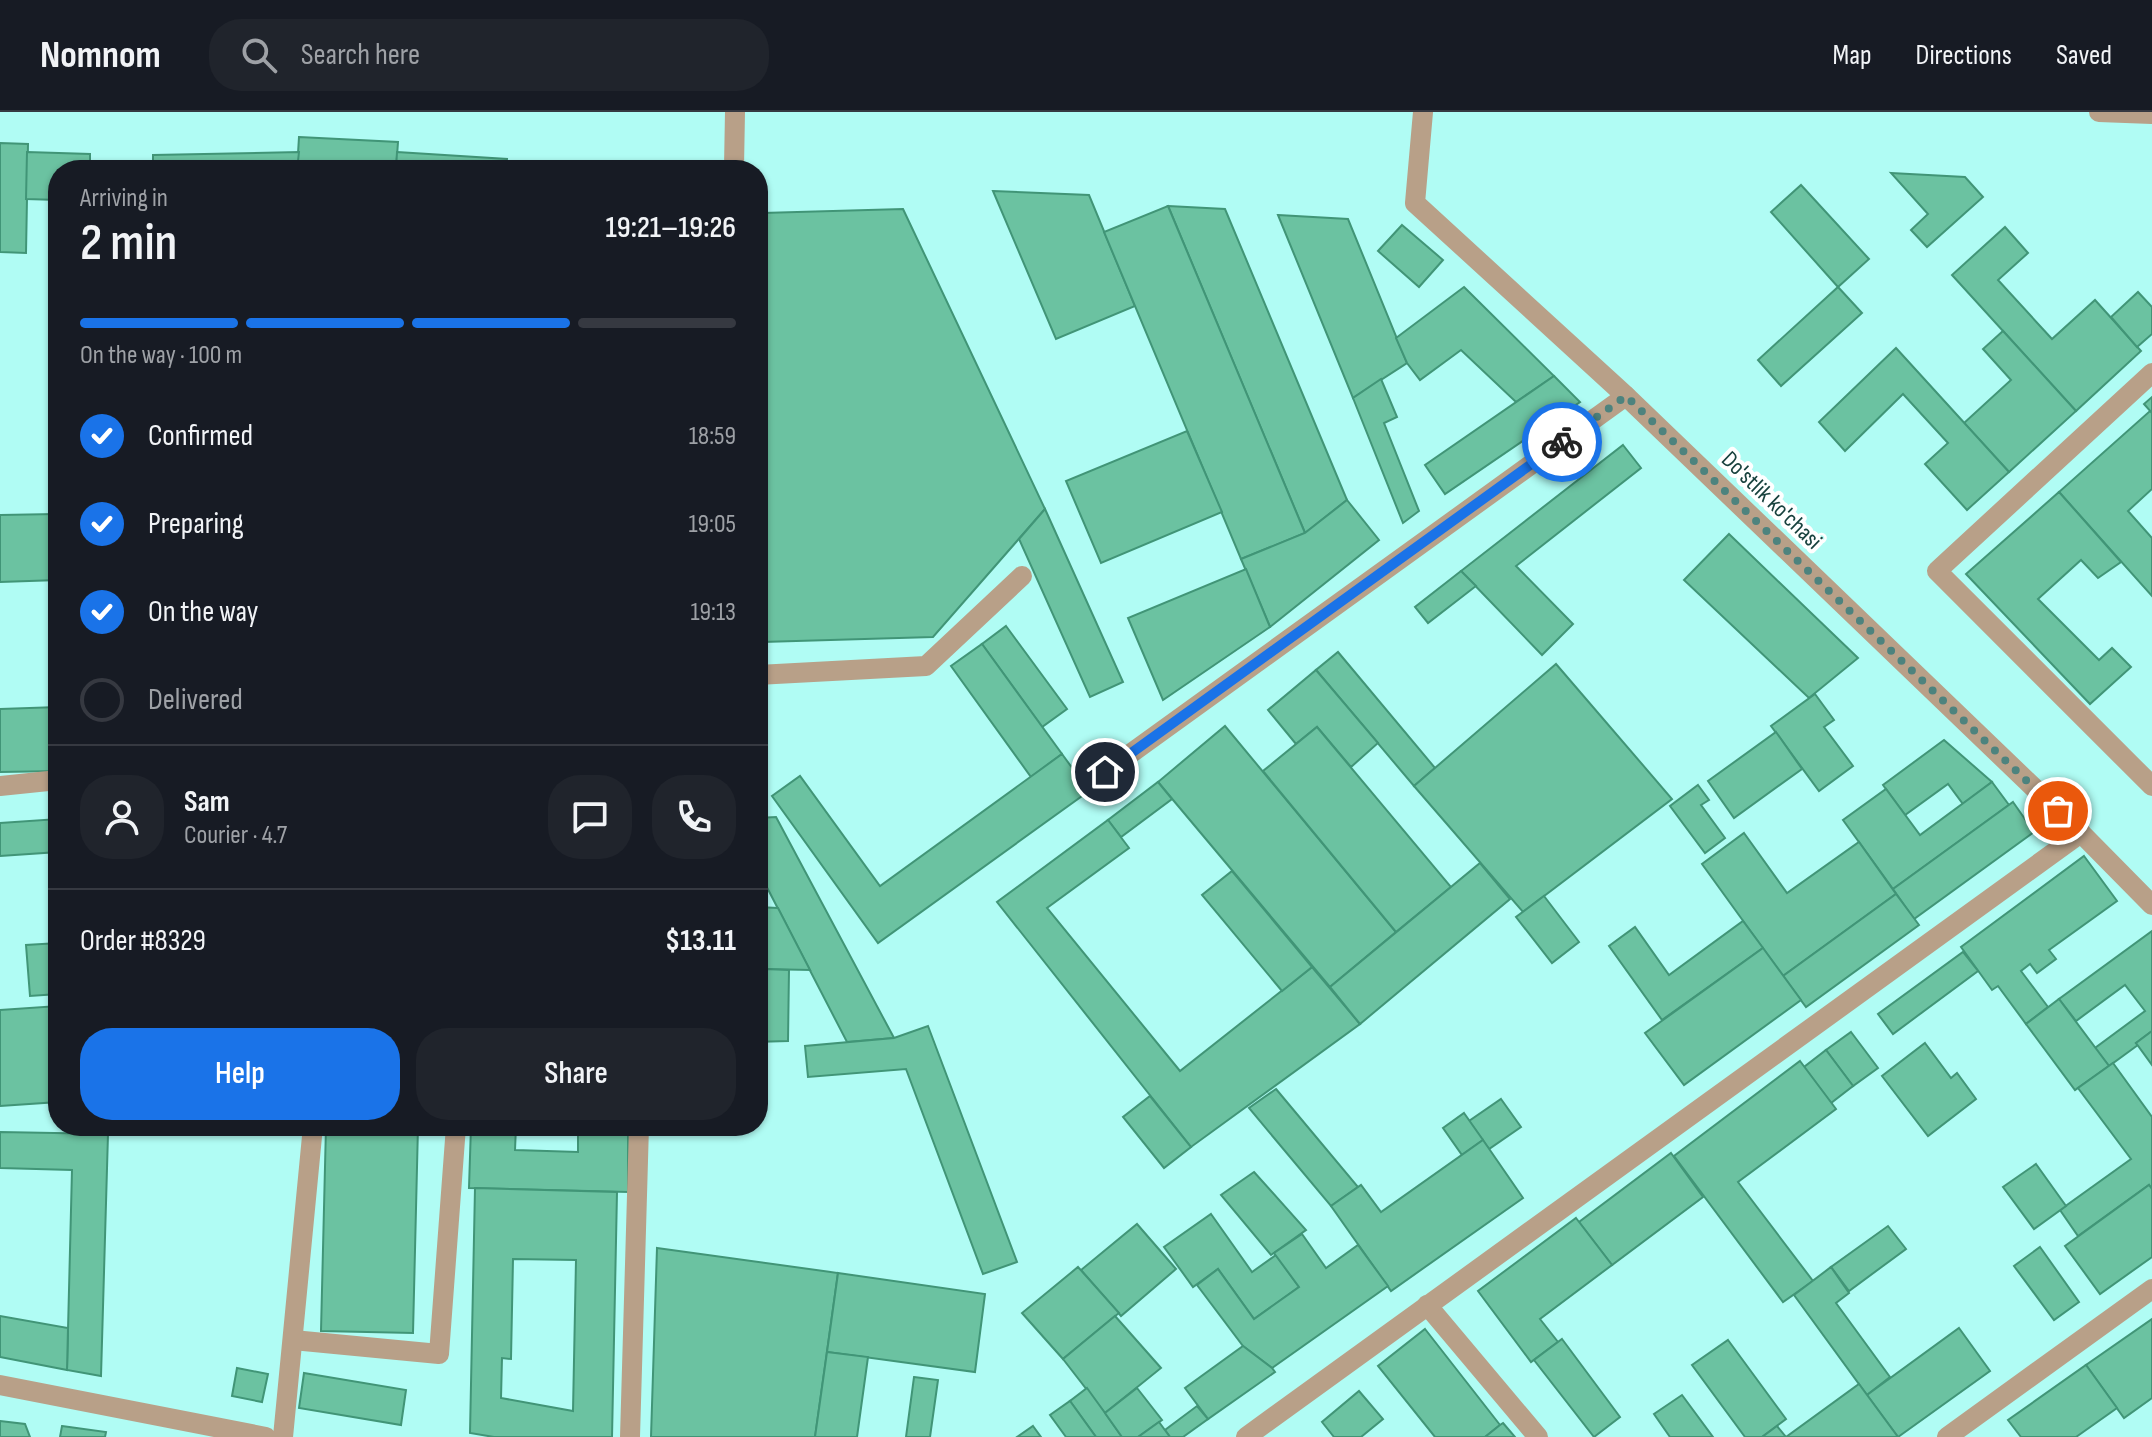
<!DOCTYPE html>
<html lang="en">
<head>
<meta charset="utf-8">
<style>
  :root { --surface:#171b24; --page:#20242c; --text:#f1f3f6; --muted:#9ea1a6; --line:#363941; --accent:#1a73e8 }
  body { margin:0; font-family:"Sofia Sans Condensed",sans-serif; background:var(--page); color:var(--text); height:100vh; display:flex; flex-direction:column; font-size:30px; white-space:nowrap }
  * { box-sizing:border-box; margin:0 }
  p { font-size:26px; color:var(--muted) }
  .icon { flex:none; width:44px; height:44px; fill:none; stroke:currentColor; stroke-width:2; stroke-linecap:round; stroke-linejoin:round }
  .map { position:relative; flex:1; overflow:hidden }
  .panel { position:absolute; left:48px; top:48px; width:720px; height:976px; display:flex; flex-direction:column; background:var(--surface); border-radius:32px; box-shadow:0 2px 6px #0004 }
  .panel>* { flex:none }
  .pin { position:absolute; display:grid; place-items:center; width:68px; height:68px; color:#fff; margin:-34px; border:4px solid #fff; border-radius:50%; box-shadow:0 2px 8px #0007 }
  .courier { position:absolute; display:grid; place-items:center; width:80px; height:80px; margin:-40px; border:6px solid #1a73e8; border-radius:50%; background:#fff; color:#222; box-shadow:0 2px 10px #0007 }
  .overview em { font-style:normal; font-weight:600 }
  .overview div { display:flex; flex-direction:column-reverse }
  .overview { display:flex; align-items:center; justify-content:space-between; height:136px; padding:0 32px }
  h1 { font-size:52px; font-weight:600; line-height:60px }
  .bar { display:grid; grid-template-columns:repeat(4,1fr); gap:12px 8px; align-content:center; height:96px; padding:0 32px }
  .bar i { height:10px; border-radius:6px; background:var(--line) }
  .bar .on { background:var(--accent) }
  .bar p { grid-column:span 4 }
  .line { display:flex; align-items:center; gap:20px; padding:0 32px; border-top:2px solid var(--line) }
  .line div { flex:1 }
  .round { display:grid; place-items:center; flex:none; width:84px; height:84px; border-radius:32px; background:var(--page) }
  ol { padding:0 32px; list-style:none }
  li { display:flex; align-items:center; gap:24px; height:88px }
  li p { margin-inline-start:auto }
  li .icon { padding:8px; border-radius:50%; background:var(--accent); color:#fff; stroke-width:4 }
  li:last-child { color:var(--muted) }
  li i { width:44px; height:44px; border:4px solid var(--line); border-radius:50% }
  .action { display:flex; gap:16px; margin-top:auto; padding:16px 32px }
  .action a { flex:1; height:92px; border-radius:32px; background:var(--accent); color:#fff; font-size:32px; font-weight:600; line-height:92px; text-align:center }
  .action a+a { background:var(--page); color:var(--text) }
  header { display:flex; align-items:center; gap:48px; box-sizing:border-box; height:112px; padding:0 40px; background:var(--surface); border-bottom:2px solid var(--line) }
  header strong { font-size:38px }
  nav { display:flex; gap:44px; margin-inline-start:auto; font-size:28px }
  .search { width:560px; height:72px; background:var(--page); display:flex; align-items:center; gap:20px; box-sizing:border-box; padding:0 28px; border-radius:32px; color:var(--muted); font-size:30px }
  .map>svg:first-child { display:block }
  .building { fill:#6bc2a1; stroke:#419577; stroke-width:2; fill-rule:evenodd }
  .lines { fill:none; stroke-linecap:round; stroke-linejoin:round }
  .service { stroke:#b8a088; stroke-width:20 }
  .minor { stroke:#b8a088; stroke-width:20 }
  .tertiary { stroke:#b8a088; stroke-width:20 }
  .done { stroke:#4d837e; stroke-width:8; stroke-dasharray:0 14.4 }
  .route { stroke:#1a73e8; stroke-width:10 }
  .labels { text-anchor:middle; stroke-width:8; stroke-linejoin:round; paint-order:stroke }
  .street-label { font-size:24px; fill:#18423e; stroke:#fff }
</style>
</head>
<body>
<header>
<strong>Nomnom</strong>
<div class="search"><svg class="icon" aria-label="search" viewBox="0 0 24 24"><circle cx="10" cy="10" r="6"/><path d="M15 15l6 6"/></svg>Search here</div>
<nav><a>Map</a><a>Directions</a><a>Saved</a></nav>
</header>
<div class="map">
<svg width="2152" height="1325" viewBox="0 0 2152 1325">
  <rect width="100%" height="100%" fill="#b0fcf4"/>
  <!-- building -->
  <g class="building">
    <polygon points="299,25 398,30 396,58 297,58"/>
    <polygon points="0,31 28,32 26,141 0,140"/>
    <polygon points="27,40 90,42 90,58 58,58 58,88 26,87"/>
    <polygon points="299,40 297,58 153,58 153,43"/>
    <polygon points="397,40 507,47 506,58 396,58"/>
    <polygon points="536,53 611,58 536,58"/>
    <polygon points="1891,61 1965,65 1983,85 1927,135 1911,118 1928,102"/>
    <polygon points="1801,73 1869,147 1838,175 1771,100"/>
    <polygon points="993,79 1089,83 1135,194 1056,227"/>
    <polygon points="1168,94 1225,97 1347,388 1305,421"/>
    <polygon points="1168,94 1305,421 1241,447 1104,120"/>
    <polygon points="903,97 1045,397 933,525 758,530 758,101"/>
    <polygon points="1278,103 1348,107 1407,251 1353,286"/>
    <polygon points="1402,113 1443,148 1419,175 1378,139"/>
    <polygon points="2005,115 2028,141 1998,168 2052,227 2095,188 2141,239 2076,299 1952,163"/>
    <polygon points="1464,175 1554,264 1516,290 1461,238 1420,268 1407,251 1396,226"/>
    <polygon points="1838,175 1862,201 1781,274 1758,248"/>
    <polygon points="2138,180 2152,195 2152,222 2137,235 2111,205"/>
    <polygon points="2003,219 2076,299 2009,360 1964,311 2011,268 1983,237"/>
    <polygon points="1896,236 2009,360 1967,398 1925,352 1948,331 1903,282 1845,339 1819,310"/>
    <polygon points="53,237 58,237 58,402 56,402"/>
    <polygon points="1554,264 1580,290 1445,382 1425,353"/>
    <polygon points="1381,267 1397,305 1384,311 1419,399 1403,411 1353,286"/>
    <polygon points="2152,285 2152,301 2144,292"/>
    <polygon points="2150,299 2152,301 2152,377 2128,399 2152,426 2152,484 2059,380"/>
    <polygon points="1187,319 1222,400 1101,451 1066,369"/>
    <polygon points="1623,333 1641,356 1516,454 1573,512 1542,543 1461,459"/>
    <polygon points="2059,380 2121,450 2098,466 2081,448 2038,487 2099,548 2112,536 2131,555 2090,592 1966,462"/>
    <polygon points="1347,388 1379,428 1270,515 1241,447 1305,421"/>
    <polygon points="1045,397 1123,570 1090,585 1019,427"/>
    <polygon points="56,402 58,402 58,468 0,470 0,403"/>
    <polygon points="1729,422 1858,546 1809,586 1684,468"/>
    <polygon points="1246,457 1270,515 1163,588 1128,506"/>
    <polygon points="1461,459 1476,474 1428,511 1415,495"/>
    <polygon points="1006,514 1067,597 1042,615 982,532"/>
    <polygon points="982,532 1062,642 1031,665 951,554"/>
    <polygon points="1338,540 1435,656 1414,674 1316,558"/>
    <polygon points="1556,552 1672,687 1523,800 1414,674"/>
    <polygon points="1316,558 1378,631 1351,655 1317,615 1296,632 1268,598"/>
    <polygon points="1815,582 1834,608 1824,615 1853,654 1819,679 1771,614"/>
    <polygon points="58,595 58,659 0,660 0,597"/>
    <polygon points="1225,614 1396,820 1330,875 1158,670"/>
    <polygon points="1317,615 1451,775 1396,820 1263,659"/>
    <polygon points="1776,620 1802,657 1734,706 1708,669"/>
    <polygon points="1944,628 1992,670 1963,692 1948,672 1905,703 1883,673"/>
    <polygon points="765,631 767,689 758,689 758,632"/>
    <polygon points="1062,642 1089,679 878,831 772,684 800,664 880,774"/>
    <polygon points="1158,670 1172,687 1121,725 1108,708"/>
    <polygon points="1992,670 2009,693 1893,777 1843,708 1886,677 1920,723"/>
    <polygon points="1698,673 1709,688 1701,693 1725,726 1705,741 1670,694"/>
    <polygon points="2013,690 2034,720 1914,807 1893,777"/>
    <polygon points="776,705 894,926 847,930 758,758 758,706"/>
    <polygon points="58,707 58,740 0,744 0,711"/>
    <polygon points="1108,708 1129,736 1047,796 1180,959 1312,855 1360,912 1191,1035 997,790"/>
    <polygon points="1744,721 1787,781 1859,730 1896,782 1783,864 1702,752"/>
    <polygon points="2084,744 2117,789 2049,838 2056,847 2037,861 2030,852 2021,859 2048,895 2026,912 1998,874 1992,878 1961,835"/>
    <polygon points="1480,751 1510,787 1360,912 1330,875"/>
    <polygon points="1232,759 1312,855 1282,879 1202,783"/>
    <polygon points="1896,782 1919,813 1806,895 1783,864"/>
    <polygon points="1544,784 1579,830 1552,851 1516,805"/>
    <polygon points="758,795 778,796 810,858 758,857"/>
    <polygon points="1743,809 1763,836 1662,908 1609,834 1635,815 1669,863"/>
    <polygon points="2152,819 2152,919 2136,931 2138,933 2109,954 2095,936 2145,899 2125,873 2076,909 2059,887"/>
    <polygon points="58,831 58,882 30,884 26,833"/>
    <polygon points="1763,836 1801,888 1684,973 1645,921"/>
    <polygon points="1963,840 1978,859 1893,922 1878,902"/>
    <polygon points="764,857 789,858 788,929 758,930 758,903 763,903"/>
    <polygon points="2059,887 2109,954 2075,978 2026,912"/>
    <polygon points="58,894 58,990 0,994 0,898"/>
    <polygon points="928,914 1017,1150 983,1162 906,957 808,965 805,934 894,926"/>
    <polygon points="2152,919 2152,953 2136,931"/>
    <polygon points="1851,920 1878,956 1853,974 1826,938"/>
    <polygon points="1925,931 1951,966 1957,961 1976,987 1928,1024 1882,964"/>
    <polygon points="1826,938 1853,974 1831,991 1804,955"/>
    <polygon points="1800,949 1836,997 1738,1070 1813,1169 1783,1190 1674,1044"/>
    <polygon points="2113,951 2152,1005 2152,1077 2149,1073 2078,1124 2060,1098 2131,1047 2078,976"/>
    <polygon points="1276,977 1358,1075 1331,1094 1249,996"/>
    <polygon points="1150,984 1191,1035 1164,1056 1123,1005"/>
    <polygon points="1501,987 1521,1015 1489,1037 1469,1009"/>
    <polygon points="1464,1001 1483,1028 1462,1043 1443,1016"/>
    <polygon points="326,1014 418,1014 413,1221 321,1219"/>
    <polygon points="471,1014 516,1014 515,1038 578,1040 578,1014 628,1014 628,1080 469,1076"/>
    <polygon points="0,1020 108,1022 101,1264 67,1258 72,1058 0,1056"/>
    <polygon points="1483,1028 1523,1086 1391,1179 1331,1094 1361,1073 1381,1100"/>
    <polygon points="1671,1041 1703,1085 1612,1153 1579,1110"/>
    <polygon points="2036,1052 2066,1094 2034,1117 2003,1075"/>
    <polygon points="1254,1060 1306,1118 1271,1143 1221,1083"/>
    <polygon points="2149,1073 2152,1077 2152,1145 2100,1182 2065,1134"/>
    <path d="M 475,1076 L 617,1080 L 612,1325 L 494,1325 L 470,1321 ZM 513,1147 L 576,1148 L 573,1299 L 501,1286 L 502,1246 L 511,1247 Z"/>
    <polygon points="1211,1102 1252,1160 1276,1143 1299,1175 1254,1207 1218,1157 1193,1175 1164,1135"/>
    <polygon points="1576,1106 1612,1153 1540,1207 1558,1230 1531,1250 1478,1179"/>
    <polygon points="1137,1112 1176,1157 1121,1204 1081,1158"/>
    <polygon points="1888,1114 1906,1137 1849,1179 1831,1155"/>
    <polygon points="1302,1122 1326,1156 1358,1133 1388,1174 1272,1256 1243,1234 1197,1173 1218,1157 1254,1207 1299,1175 1274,1141"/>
    <polygon points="2040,1135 2079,1190 2054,1208 2014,1154"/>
    <polygon points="657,1136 838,1161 815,1325 651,1325"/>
    <polygon points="1078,1155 1119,1201 1063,1247 1022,1201"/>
    <polygon points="1831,1155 1849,1181 1836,1191 1890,1265 1867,1283 1794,1183"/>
    <polygon points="838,1161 985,1182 975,1260 827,1240"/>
    <polygon points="0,1204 68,1216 67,1258 0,1245"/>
    <polygon points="1115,1204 1161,1256 1105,1301 1063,1247"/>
    <polygon points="2152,1207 2152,1286 2124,1306 2086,1253"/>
    <polygon points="1959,1216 1990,1259 1898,1325 1867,1283"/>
    <polygon points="1425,1217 1500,1313 1485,1325 1435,1325 1378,1254"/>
    <polygon points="1562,1227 1620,1305 1594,1325 1534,1248"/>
    <polygon points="1728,1228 1786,1307 1762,1325 1745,1325 1692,1253"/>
    <polygon points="1243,1234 1272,1256 1275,1260 1208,1307 1185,1276"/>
    <polygon points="827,1240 868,1245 857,1325 815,1325"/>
    <polygon points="2086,1253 2117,1296 2076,1325 2021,1325 2008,1308"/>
    <polygon points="237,1256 268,1262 262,1290 232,1284"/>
    <polygon points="304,1261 406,1278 401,1313 299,1296"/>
    <polygon points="914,1265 938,1268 930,1325 906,1325"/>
    <polygon points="1859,1272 1898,1325 1786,1325"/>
    <polygon points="1087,1276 1105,1301 1122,1325 1096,1325 1070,1289"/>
    <polygon points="1137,1276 1162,1308 1138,1325 1122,1325 1105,1301"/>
    <polygon points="1359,1279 1383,1307 1361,1325 1334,1325 1322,1310"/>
    <polygon points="1682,1283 1713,1325 1670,1325 1654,1302"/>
    <polygon points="1070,1289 1096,1325 1066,1325 1050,1303"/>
    <polygon points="1197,1294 1208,1307 1183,1325 1170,1325 1165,1318"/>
    <polygon points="0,1309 25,1312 30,1325 0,1325"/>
    <polygon points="1159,1310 1170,1325 1138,1325"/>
    <polygon points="1503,1311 1515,1325 1485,1325 1500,1313"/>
    <polygon points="62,1314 106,1320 105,1325 60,1325"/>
    <polygon points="1033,1314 1041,1325 1017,1325"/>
    <polygon points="1777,1314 1786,1325 1762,1325"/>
  </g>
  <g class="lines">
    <!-- service -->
    <g class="service">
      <polyline points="732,58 734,55 735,0"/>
      <polyline points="758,563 926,554 1022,464"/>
      <polyline points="1105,660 1626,284"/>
      <polyline points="0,674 58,668"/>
      <polyline points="293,1228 439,1242 456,1014"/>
      <polyline points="283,1325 313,1014"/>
      <polyline points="630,1325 639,1014"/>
      <polyline points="1947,1325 2152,1177"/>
    </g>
    <!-- minor -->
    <g class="minor">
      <polyline points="2152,261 1937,459 2152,674"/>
      <polyline points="1427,1193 1538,1325"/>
      <polyline points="0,1273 266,1325"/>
      <polyline points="1246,1325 2081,721"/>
    </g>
    <!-- tertiary -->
    <g class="tertiary">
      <polyline points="1423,0 1415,91 1626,284 2081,721 2152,793"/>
      <polyline points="2099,0 2152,2"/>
    </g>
  </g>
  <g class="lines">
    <!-- done -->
    <polyline class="done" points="1562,330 1626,284 2058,699"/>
    <!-- route -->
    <polyline class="route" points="1105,660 1562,330"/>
  </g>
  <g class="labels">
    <!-- street labels -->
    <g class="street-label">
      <text transform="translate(1772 388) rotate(44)" y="8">Do'stlik ko'chasi</text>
    </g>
  </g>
</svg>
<div class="pin" style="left:2058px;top:699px;background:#ea580c"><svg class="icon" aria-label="bag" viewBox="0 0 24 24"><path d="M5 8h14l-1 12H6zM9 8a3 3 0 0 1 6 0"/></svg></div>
<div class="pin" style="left:1105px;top:660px;background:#1f2937"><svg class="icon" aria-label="home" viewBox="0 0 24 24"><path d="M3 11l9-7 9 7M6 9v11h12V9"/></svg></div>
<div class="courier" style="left:1562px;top:330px"><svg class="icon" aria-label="bike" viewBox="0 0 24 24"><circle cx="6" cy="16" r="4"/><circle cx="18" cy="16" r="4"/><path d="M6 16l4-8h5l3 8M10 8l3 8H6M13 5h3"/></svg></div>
<section class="panel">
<div class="overview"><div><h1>2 min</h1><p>Arriving in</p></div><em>19:21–19:26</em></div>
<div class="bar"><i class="on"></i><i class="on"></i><i class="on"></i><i></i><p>On the way · 100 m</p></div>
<ol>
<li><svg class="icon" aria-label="check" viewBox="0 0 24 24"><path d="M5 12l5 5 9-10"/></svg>Confirmed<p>18:59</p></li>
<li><svg class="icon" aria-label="check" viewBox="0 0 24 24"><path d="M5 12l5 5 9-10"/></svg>Preparing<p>19:05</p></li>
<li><svg class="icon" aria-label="check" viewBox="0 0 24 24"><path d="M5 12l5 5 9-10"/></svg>On the way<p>19:13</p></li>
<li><i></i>Delivered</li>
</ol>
<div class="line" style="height:144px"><a class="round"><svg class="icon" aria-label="person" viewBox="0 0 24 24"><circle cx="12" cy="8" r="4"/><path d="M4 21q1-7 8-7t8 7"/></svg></a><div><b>Sam</b><p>Courier · 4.7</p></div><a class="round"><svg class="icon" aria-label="chat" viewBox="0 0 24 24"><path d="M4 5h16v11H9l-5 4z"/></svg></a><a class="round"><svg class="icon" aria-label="phone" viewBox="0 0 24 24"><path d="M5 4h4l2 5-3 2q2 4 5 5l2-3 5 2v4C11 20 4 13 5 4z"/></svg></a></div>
<div class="line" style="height:104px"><div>Order #8329</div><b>$13.11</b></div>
<div class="action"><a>Help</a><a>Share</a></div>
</section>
</div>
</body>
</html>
